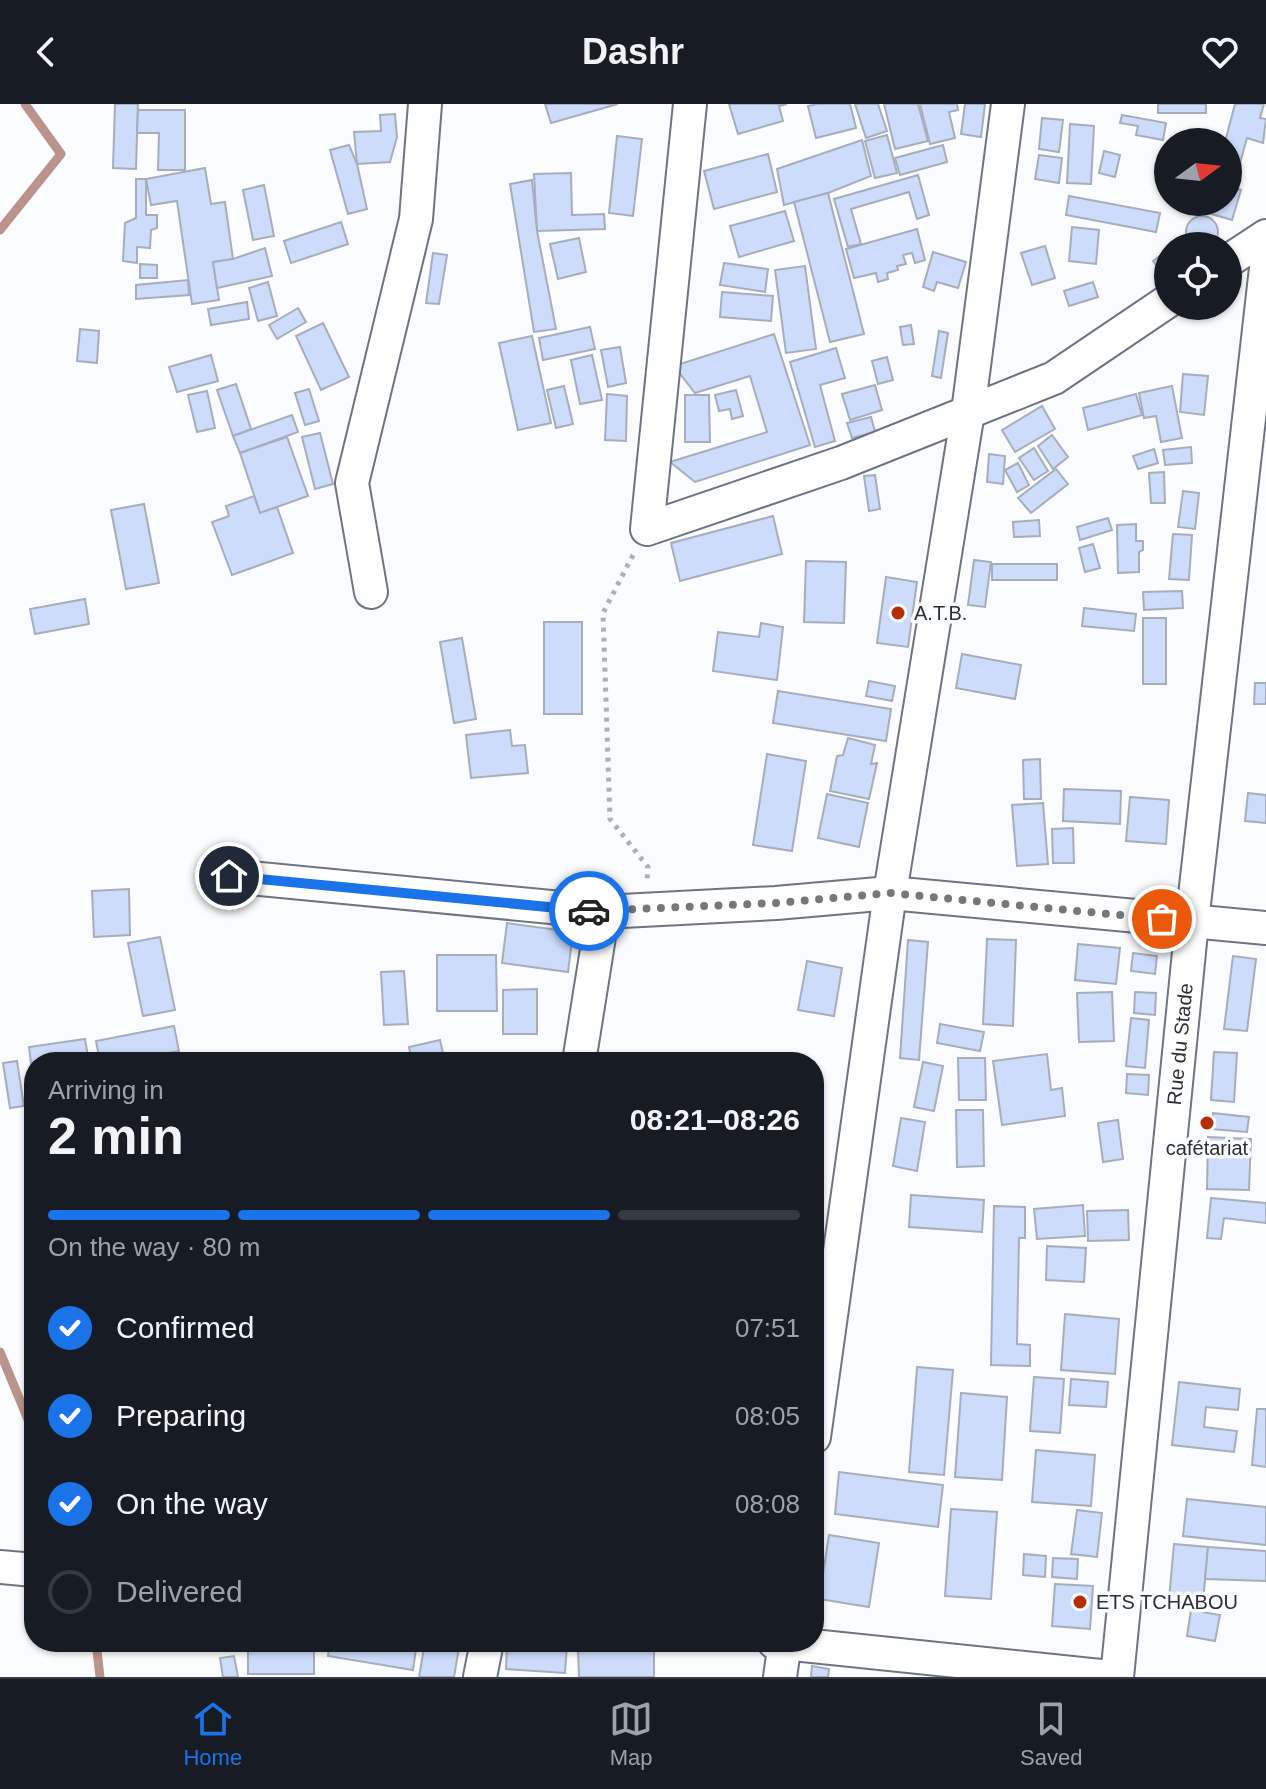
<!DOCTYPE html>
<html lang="en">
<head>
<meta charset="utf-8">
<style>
  :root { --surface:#171b24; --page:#242831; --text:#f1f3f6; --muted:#9ea1a6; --line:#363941; --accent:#1a73e8 }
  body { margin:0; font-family:Helvetica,sans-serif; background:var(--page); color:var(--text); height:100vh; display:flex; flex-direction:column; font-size:30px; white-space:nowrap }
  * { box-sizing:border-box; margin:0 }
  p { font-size:26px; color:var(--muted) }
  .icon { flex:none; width:44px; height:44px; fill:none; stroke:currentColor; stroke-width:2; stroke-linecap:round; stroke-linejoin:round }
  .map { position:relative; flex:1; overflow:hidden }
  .sheet { position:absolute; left:24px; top:948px; width:800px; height:600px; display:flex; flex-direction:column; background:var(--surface); border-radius:32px; box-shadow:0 2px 6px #0004 }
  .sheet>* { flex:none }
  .needle { width:52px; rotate:75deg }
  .buttons { position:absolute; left:1154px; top:24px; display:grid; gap:16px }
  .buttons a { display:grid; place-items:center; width:88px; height:88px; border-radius:50%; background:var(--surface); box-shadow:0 2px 6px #0004; font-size:40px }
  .pin { position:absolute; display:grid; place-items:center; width:68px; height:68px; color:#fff; margin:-34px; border:4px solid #fff; border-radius:50%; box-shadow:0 2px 8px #0007 }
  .courier { position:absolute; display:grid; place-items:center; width:80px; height:80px; margin:-40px; border:6px solid #1a73e8; border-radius:50%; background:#fff; color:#222; box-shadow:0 2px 10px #0007 }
  .summary em { font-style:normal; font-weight:800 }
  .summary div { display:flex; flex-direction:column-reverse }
  .summary { display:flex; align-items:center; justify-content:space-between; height:136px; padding:0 24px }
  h1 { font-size:52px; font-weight:800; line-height:60px }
  .bar { display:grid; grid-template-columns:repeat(4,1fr); gap:12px 8px; align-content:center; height:96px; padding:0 24px }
  .bar i { height:10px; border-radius:6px; background:var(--line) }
  .bar .active { background:var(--accent) }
  .bar p { grid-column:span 4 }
  ol { padding:0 24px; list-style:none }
  li { display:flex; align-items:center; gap:24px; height:88px }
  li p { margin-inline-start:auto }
  li .icon { padding:8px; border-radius:50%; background:var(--accent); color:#fff; stroke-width:4 }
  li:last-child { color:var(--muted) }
  li i { width:44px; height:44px; border:4px solid var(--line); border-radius:50% }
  header { display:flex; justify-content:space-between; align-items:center; height:104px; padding:0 24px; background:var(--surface); font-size:36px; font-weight:800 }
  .dock { display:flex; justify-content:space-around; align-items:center; height:112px; border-top:2px solid var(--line); background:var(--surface); font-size:22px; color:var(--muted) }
  .dock a { display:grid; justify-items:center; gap:4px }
  .dock .active { color:var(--accent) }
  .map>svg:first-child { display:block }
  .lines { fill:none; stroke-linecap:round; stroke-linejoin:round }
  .stream { stroke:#ba948c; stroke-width:9 }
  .building { fill:#cddcfa; stroke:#a7adba; stroke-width:2 }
  .minor-casing { stroke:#6e7480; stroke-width:36 }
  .path { stroke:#aeb0b3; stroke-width:5; stroke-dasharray:4 6; stroke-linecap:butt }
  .minor { stroke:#fff; stroke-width:32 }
  .done { stroke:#74777b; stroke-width:8; stroke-dasharray:0 14.4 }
  .route { stroke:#1a73e8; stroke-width:10 }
  .poi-dot { fill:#b72d04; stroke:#fafcfe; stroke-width:3 }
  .labels { text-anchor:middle; stroke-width:7; stroke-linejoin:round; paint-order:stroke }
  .poi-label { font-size:20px; fill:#2c2f34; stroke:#fafcfe; text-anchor:start }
  .street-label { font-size:20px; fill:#2c2f34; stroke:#fafcfe }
</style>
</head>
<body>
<header><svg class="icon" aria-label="back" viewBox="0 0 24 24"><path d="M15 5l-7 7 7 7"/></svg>Dashr<svg class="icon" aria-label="heart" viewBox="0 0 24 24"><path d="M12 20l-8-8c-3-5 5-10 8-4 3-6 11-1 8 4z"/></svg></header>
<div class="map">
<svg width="1266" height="1573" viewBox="0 0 1266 1573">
  <rect width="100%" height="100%" fill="#fafcfe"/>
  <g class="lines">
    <!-- stream -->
    <g class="stream">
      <polyline points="0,126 61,50 25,0"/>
      <polyline points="0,1248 34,1330"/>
      <polyline points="96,1538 100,1573"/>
    </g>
  </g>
  <!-- building -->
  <g class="building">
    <polygon points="115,0 138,0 136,65 113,64"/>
    <polygon points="545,0 618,0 551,19"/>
    <polygon points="729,0 787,0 779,2 783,17 738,30"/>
    <polygon points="817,0 850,0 856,24 816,34 808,2"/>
    <polygon points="855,0 878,0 887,27 866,34"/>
    <polygon points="884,0 918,0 928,37 895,45"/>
    <polygon points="920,0 957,0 958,6 949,8 955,34 930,40"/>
    <polygon points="965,0 985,0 981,33 961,30"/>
    <rect x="1158" y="0" width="48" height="9"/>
    <polygon points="1235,0 1264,0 1260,14 1266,15 1263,39 1247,34 1235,77 1228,75 1228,38 1225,38"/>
    <polygon points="138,6 185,6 185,66 158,66 159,29 137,29"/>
    <polygon points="395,10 397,33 390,58 357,60 354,28 381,27 380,11"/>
    <polygon points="1122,11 1166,19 1163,36 1136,31 1138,22 1120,19"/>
    <polygon points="1042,14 1063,16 1059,48 1039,45"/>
    <polygon points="1070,20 1094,22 1091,80 1067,79"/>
    <polygon points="887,31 897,69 875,74 865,37"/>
    <polygon points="617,32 642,35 633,112 609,109"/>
    <polygon points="862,36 871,72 828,89 784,101 777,65"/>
    <polygon points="349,41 357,60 367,105 348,110 330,46"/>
    <polygon points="943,41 947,58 900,71 895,54"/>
    <polygon points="1104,47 1120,51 1115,73 1099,69"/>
    <polygon points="768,50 777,88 714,105 704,67"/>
    <polygon points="1039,51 1062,54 1059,79 1035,75"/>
    <polygon points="205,64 211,100 225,98 233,155 213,158 219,196 192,200 177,97 151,101 146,75"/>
    <polygon points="571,69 572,111 604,110 605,125 537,127 534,70"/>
    <polygon points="918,71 929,111 917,115 909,88 851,105 861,140 848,143 834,95"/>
    <polygon points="136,75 146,75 146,111 157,111 157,124 151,126 150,144 137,143 137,159 123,157 125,119 136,114"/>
    <polygon points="532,76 537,127 556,225 534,228 510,80"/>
    <polygon points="264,81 274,132 253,136 243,86"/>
    <polygon points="1228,82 1241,86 1232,116 1208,109 1211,98 1228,98"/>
    <polygon points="828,89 864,230 830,238 794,98"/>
    <polygon points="1069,92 1160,109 1156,128 1066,111"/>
    <polygon points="785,107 794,137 739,153 730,122"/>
    <circle cx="1202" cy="128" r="16"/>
    <polygon points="341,118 348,140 291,159 284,137"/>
    <polygon points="1072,123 1099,126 1096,160 1069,157"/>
    <polygon points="917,125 925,156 915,159 912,149 903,151 906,160 897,162 898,166 887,169 888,175 878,178 876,169 854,174 846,145"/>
    <polygon points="579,134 586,168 558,175 550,140"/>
    <polygon points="1045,142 1055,174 1032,181 1021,149"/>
    <polygon points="265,144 272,172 217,184 213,158 233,155"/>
    <polygon points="1168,146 1168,170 1164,173 1153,157"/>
    <polygon points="933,148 966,158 958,184 937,178 934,187 923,183"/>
    <polygon points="433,149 447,151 439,200 426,199"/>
    <polygon points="724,159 768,165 765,188 720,181"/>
    <polygon points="140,160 157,161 157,174 140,174"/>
    <polygon points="805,162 816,245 786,249 775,166"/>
    <polygon points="188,176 189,191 136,195 136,181"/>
    <polygon points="268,178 277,212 258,217 249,184"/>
    <polygon points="1093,178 1098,193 1069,202 1064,187"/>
    <polygon points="722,188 773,192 771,217 720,213"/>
    <polygon points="247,198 249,215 211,221 208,205"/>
    <polygon points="298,204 306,218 277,235 269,221"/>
    <polygon points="323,219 349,273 321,286 296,232"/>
    <polygon points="911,221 914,240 903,241 900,223"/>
    <polygon points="590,223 595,245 543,256 539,234"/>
    <polygon points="80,225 99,227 97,259 77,257"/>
    <polygon points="939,227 948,229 941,274 932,272"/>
    <polygon points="774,230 810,341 695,378 670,358 767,328 750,272 695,289 674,262"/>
    <polygon points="532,232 551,319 518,326 499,239"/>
    <polygon points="620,243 626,279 608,283 601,246"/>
    <polygon points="836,244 845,274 820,281 835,337 815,343 790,258"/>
    <polygon points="211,251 218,277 177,288 169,263"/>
    <polygon points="592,251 602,296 580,300 571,256"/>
    <polygon points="887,253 893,276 878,280 872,257"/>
    <polygon points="1183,270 1208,272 1204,311 1180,308"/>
    <polygon points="236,280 251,325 233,332 217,286"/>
    <polygon points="875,281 882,306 850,316 842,290"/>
    <polygon points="564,282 573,320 556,324 547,286"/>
    <polygon points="1172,282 1182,334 1161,338 1156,312 1144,314 1139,289"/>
    <polygon points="309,285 319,317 305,321 295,289"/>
    <polygon points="736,286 743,312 732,315 730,305 719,307 715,291"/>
    <polygon points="207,287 215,324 197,328 188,291"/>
    <polygon points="607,290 627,292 626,337 605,336"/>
    <polygon points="1136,290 1142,311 1088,326 1083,304"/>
    <polygon points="685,291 709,291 710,338 685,338"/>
    <polygon points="1042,302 1055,325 1015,348 1002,326"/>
    <polygon points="292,311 298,328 240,349 233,332"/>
    <polygon points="871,313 875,328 852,334 847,319"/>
    <polygon points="320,329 333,380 315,385 302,333"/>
    <polygon points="1052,331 1068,353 1053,365 1038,342"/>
    <polygon points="287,333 308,392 260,409 240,349"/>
    <polygon points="1191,343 1192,359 1165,361 1163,346"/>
    <polygon points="1034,344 1048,367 1034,376 1019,354"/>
    <polygon points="1154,345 1158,359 1138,365 1133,352"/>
    <polygon points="989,350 1005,352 1003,380 987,378"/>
    <polygon points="1018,359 1029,381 1017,388 1005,366"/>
    <polygon points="1056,365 1068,380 1031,409 1018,394"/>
    <polygon points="1164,368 1165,399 1151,399 1149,369"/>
    <polygon points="875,371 880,405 869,407 864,372"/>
    <polygon points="1183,387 1199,389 1195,425 1178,423"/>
    <polygon points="254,392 260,409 277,403 293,449 232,471 212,418 229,412 226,402"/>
    <polygon points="144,400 159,479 126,485 111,406"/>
    <polygon points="773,412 782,450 680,477 671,439"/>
    <polygon points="1108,414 1112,426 1080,436 1077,423"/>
    <polygon points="1039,416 1040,432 1014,433 1013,418"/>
    <polygon points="1136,420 1136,437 1143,437 1143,446 1139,448 1139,468 1118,469 1117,421"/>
    <polygon points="1173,430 1192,431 1189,476 1169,475"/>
    <polygon points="1093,440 1100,464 1085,468 1079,444"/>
    <polygon points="974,456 991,458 985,503 968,501"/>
    <polygon points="806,457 846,458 844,519 804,518"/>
    <rect x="992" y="460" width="65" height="16"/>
    <polygon points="886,473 917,478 908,543 877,539"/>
    <polygon points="1182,487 1183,504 1144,506 1143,488"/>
    <polygon points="85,495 89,520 35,530 30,505"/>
    <polygon points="1084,504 1136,510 1134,527 1082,522"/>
    <rect x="1143" y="514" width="23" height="66"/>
    <rect x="544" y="518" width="38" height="92"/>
    <polygon points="761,519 783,523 777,576 713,567 718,528 759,533"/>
    <polygon points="462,534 476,615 454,619 440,538"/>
    <polygon points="962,550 1021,561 1015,595 956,584"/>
    <polygon points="869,577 895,582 892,597 866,592"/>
    <polygon points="1255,579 1266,579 1266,600 1254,600"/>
    <polygon points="778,587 891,605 886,637 773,619"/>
    <polygon points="510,626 512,642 525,641 528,669 471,674 466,631"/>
    <polygon points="848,634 875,641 871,660 877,659 869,695 830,687 837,652 843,651"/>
    <polygon points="767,650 806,657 792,747 753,741"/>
    <polygon points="1040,655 1041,695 1024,695 1023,656"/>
    <polygon points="1064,685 1121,687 1120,720 1063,717"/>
    <polygon points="1248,689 1266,691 1266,719 1245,717"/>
    <polygon points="827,690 868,699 859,743 818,734"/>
    <polygon points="1130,693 1169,696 1166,740 1126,737"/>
    <polygon points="1043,699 1048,760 1017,762 1012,701"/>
    <polygon points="1073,724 1074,759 1053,759 1052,725"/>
    <polygon points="129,785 130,831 94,833 92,787"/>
    <polygon points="507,819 573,828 568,868 502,859"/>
    <polygon points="160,833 175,906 143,912 128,839"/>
    <polygon points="987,835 1016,836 1013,922 983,920"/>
    <polygon points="908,836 928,838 919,956 900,954"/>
    <polygon points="1078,840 1120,844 1116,880 1075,876"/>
    <polygon points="1133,849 1157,852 1155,870 1131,867"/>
    <polygon points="437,851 496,851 497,907 437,907"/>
    <polygon points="1233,852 1256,855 1247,927 1224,925"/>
    <polygon points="807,857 842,864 834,912 798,906"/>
    <polygon points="404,867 408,920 384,921 381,868"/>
    <polygon points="537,885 537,930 503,930 503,886"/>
    <polygon points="1112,888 1114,937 1079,938 1077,889"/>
    <polygon points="1135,888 1156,889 1155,911 1134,909"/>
    <polygon points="1131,914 1149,916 1145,964 1126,962"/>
    <polygon points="940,920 984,928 980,947 937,939"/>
    <polygon points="174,922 179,947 123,958 100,958 96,937"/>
    <polygon points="85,935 89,958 34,958 32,968 29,943"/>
    <polygon points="440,936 445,958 412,958 409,943"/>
    <polygon points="1214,948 1237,949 1234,998 1211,996"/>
    <polygon points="1047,950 1051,986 1062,984 1065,1012 1002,1021 993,957"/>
    <polygon points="958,954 985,954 986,996 959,996"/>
    <polygon points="17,957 24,1002 10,1004 3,959"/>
    <polygon points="923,958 943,962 934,1007 914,1003"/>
    <polygon points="1127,970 1149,971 1148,991 1126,989"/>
    <polygon points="956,1006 983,1006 984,1062 957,1063"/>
    <polygon points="1213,1009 1249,1013 1247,1028 1211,1025"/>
    <polygon points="901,1014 925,1018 917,1067 893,1062"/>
    <polygon points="1118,1016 1123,1055 1103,1058 1098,1019"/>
    <polygon points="1208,1033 1251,1035 1249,1086 1207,1085"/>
    <polygon points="911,1091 984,1096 982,1128 909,1123"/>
    <polygon points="1211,1094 1266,1099 1266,1119 1224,1114 1221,1135 1207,1134"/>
    <polygon points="1083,1101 1085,1132 1037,1135 1034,1105"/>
    <polygon points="994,1102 1025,1103 1025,1134 1019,1134 1017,1240 1030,1241 1030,1262 991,1261"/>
    <polygon points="1128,1106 1129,1136 1088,1137 1087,1107"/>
    <polygon points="1047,1142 1086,1144 1084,1178 1046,1176"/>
    <polygon points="1065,1210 1119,1215 1115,1270 1061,1266"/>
    <polygon points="917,1263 953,1266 944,1371 909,1368"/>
    <polygon points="1034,1273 1064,1275 1060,1329 1030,1327"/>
    <polygon points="1071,1275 1108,1278 1106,1303 1069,1301"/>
    <polygon points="1179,1278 1240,1285 1238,1306 1206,1303 1204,1323 1237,1327 1234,1348 1172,1341"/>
    <polygon points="961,1289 1007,1293 1002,1376 955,1373"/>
    <polygon points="1257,1305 1266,1305 1266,1363 1252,1361"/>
    <polygon points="1036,1346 1095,1351 1091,1402 1032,1398"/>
    <polygon points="839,1368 943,1381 938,1423 835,1410"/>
    <polygon points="1187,1395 1266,1403 1266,1441 1183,1432"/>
    <polygon points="951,1405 997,1408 991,1495 945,1492"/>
    <polygon points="1077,1406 1102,1409 1097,1453 1071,1450"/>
    <polygon points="829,1431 879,1439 869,1503 819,1495"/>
    <polygon points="1174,1440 1208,1443 1203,1498 1169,1495"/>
    <polygon points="1208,1443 1266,1447 1266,1477 1205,1475"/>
    <polygon points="1024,1450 1046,1452 1045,1473 1023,1471"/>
    <polygon points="1053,1454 1078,1455 1077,1475 1052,1473"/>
    <polygon points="1055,1480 1093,1482 1090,1525 1052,1522"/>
    <polygon points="1191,1506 1220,1511 1215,1537 1187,1532"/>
    <rect x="248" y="1538" width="66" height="32"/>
    <polygon points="330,1538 417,1538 413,1566 328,1552"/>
    <polygon points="425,1538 460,1538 454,1573 419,1573"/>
    <polygon points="507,1538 567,1540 565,1569 506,1565"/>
    <polygon points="578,1545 654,1545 654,1573 579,1573"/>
    <polygon points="234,1552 238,1573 223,1573 220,1554"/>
    <polygon points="812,1562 829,1565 828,1573 811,1573"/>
  </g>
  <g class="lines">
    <defs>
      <g id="minor">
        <polyline points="690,0 647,425 841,359 1054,274 1168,197"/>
        <polyline points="1228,157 1266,132"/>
        <polyline points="371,488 352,379 416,115 425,0"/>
        <polyline points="229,772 603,808 776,799 890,789 1266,824"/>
        <polyline points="579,958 603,808"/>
        <polyline points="814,1333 890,789 968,308 1008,0"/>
        <polyline points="0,1463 34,1466"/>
        <polyline points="774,1538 1110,1573"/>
        <polyline points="480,1573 487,1538"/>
        <polyline points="780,1573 785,1538"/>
        <path id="s1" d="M 1117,1573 L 1192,818 L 1266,164"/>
      </g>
    </defs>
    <!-- minor casing -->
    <use href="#minor" class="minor-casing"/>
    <!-- path -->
    <polyline class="path" points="633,451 603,509 610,715 648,763 647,776"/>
    <!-- minor -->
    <use href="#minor" class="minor"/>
  </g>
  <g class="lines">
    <!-- done -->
    <polyline class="done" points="589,807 776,799 890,789 1162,815"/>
    <!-- route -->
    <polyline class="route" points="229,772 589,807"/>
  </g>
  <!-- markers -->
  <g class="poi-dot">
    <circle cx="898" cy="509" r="8"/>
    <circle cx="1207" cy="1019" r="8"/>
    <circle cx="1080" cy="1498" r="8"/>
  </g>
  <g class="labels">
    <!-- poi labels -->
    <g class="poi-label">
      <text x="914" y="516">A.T.B.</text>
      <text x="1207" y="1051" text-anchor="middle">cafétariat</text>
      <text x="1096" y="1505">ETS TCHABOU</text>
    </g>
    <!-- street labels -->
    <g class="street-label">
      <text dy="7" stroke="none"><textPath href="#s1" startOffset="636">Rue du Stade</textPath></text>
    </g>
  </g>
</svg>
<div class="buttons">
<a><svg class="needle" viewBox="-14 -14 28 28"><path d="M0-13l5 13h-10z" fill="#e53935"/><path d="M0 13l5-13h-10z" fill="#9ea1a6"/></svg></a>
<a><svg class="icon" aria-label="locate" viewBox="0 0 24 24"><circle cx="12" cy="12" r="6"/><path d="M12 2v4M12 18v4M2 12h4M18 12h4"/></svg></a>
</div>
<div class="pin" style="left:1162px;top:815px;background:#ea580c"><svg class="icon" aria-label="bag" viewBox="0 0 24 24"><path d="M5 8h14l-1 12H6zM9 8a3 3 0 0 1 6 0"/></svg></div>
<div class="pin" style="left:229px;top:772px;background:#1f2937"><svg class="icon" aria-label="home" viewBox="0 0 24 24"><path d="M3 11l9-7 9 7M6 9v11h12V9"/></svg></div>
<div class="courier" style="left:589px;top:807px"><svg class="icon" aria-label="car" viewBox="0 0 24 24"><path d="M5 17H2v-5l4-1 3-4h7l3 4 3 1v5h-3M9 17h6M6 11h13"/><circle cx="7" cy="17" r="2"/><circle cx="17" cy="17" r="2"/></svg></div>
<section class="sheet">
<div class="summary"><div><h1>2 min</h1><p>Arriving in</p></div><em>08:21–08:26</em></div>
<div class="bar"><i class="active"></i><i class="active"></i><i class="active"></i><i></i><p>On the way · 80 m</p></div>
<ol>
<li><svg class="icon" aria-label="check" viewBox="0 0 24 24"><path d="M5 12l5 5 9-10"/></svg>Confirmed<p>07:51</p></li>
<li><svg class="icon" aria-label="check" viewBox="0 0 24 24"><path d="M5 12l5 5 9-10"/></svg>Preparing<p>08:05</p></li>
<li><svg class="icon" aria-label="check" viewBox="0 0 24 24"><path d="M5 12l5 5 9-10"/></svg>On the way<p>08:08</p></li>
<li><i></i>Delivered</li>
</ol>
</section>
</div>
<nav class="dock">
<a class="active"><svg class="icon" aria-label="home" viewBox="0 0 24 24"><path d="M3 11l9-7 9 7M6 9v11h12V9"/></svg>Home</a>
<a><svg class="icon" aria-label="map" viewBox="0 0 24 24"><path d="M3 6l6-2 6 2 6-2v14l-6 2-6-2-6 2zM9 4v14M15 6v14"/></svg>Map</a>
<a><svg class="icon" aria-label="saved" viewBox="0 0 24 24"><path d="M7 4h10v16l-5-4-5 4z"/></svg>Saved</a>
</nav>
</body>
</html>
